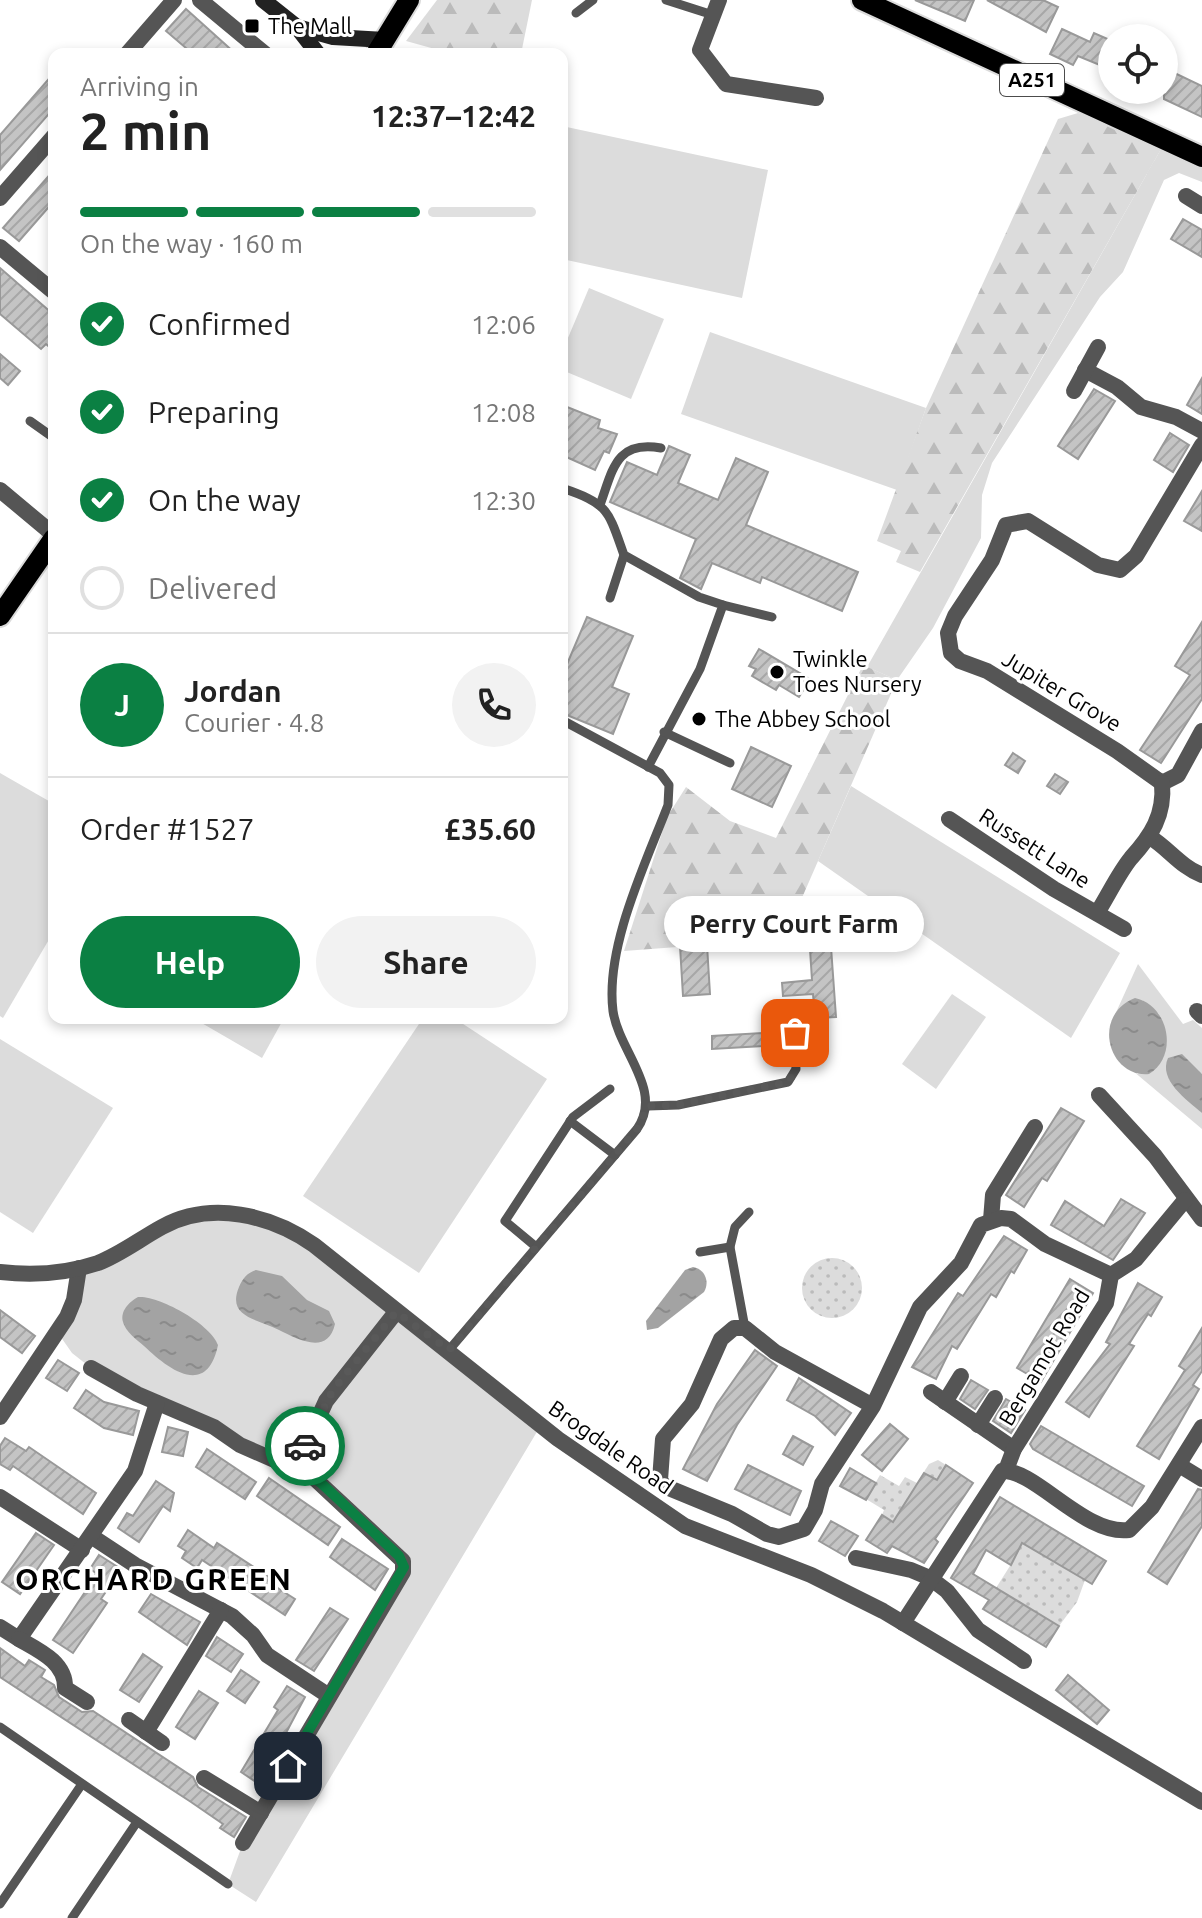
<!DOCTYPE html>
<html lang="en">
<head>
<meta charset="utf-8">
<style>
  :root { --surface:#fff; --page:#f2f2f2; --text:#222; --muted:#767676; --line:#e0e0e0; --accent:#0b8043 }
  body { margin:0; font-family:Ubuntu,sans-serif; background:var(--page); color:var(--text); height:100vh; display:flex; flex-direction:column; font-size:30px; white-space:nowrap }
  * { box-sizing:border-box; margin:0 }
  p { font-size:26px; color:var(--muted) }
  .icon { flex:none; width:44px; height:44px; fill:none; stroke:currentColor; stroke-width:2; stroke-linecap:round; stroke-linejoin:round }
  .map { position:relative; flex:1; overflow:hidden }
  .details { position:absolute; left:48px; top:48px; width:520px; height:976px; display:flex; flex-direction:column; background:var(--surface); border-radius:16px; box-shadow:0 4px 12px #0003 }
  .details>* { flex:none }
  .tools { position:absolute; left:1098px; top:24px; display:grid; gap:16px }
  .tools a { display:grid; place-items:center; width:80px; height:80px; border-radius:50%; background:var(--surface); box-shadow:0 4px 12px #0003; font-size:40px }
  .pin { position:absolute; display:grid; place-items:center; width:68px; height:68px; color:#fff; margin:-34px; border-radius:16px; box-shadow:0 4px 12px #0006 }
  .courier { position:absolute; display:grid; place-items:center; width:80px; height:80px; margin:-40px; border:6px solid #0b8043; border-radius:50%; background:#fff; color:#222; box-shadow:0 2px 10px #0007 }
  .bubble { position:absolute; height:56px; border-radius:28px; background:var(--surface); box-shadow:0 4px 12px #0003; font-size:26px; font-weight:700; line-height:56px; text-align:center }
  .summary em { font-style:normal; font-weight:700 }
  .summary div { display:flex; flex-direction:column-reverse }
  .summary { display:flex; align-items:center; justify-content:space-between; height:136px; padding:0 32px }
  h1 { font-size:52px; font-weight:700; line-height:60px }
  .bar { display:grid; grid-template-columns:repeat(4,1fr); gap:12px 8px; align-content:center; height:96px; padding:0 32px }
  .bar i { height:10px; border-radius:6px; background:var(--line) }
  .bar .active { background:var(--accent) }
  .bar p { grid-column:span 4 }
  .line { display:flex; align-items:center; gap:20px; padding:0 32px; border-top:2px solid var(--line) }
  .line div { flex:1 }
  .round { display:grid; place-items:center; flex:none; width:84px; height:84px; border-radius:42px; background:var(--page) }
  ol { padding:0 32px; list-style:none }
  li { display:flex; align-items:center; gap:24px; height:88px }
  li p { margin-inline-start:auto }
  li .icon { padding:8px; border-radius:50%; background:var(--accent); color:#fff; stroke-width:4 }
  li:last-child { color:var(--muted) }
  li i { width:44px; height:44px; border:4px solid var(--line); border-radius:50% }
  .action { display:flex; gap:16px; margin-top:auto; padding:16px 32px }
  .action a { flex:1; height:92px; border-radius:48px; background:var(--accent); color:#fff; font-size:32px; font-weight:700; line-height:92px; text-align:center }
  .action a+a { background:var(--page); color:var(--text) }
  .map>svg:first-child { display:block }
  .grass { fill:#dcdcdc }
  .forest { fill:url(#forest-firs) }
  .park { fill:url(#park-dots) }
  .water { fill:url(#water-ripples) }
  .building { fill:url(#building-hatch); stroke:#999; stroke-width:2 }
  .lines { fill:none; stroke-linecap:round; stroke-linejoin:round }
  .primary-casing { stroke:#dbdbdb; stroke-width:24 }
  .service { stroke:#555; stroke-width:9 }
  .minor { stroke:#555; stroke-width:16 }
  .tertiary { stroke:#555; stroke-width:16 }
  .secondary { stroke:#222; stroke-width:16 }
  .primary { stroke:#000; stroke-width:20 }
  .done { stroke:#595959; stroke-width:8; stroke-dasharray:0 14.4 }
  .route { stroke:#0b8043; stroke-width:10 }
  .poi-dot { fill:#000; stroke:#fff; stroke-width:3 }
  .labels { text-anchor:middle; stroke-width:6; stroke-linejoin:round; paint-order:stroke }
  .shield { fill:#fff; stroke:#4c4c4c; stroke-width:2 }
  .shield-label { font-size:20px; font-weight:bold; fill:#000 }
  .poi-label { font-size:22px; fill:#000; stroke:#fff; text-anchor:start }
  .street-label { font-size:22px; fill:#000; stroke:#fff }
  .district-label { font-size:30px; font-weight:bold; letter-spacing:2px; fill:#000; stroke:#fff }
</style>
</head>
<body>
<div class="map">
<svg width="1202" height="1918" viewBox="0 0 1202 1918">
  <defs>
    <pattern id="forest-firs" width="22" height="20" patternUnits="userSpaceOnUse" patternTransform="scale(2)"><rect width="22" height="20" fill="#dcdcdc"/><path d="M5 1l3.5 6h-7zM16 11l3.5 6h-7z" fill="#bbb"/></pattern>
    <pattern id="park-dots" width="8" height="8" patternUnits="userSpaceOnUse" patternTransform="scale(2)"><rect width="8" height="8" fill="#dcdcdc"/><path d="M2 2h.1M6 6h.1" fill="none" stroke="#bbb" stroke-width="1.8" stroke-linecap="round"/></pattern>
    <pattern id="water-ripples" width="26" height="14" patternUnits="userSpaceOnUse" patternTransform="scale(2)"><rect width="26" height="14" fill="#a3a3a3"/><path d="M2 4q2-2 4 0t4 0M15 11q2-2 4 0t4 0" fill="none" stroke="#8b8b8b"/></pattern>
    <pattern id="building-hatch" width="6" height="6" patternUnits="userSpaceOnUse" patternTransform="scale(2)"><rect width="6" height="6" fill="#c4c4c4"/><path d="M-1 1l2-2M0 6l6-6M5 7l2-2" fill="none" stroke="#a7a7a7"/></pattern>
  </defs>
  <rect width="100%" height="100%" fill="#fff"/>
  <!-- grass -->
  <g class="grass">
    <polygon points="562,126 768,170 742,298 562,259"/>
    <polygon points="1165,142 1202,162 1202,182 1179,173 1164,180 1123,272 1100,297 992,463 982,495 981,538 933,628 897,680 867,667"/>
    <polygon points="589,288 664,319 631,399 562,370 562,352"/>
    <polygon points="710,332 926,408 897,490 681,414"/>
    <polygon points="0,773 54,804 54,931 3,1018 0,1016"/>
    <polygon points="851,786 1120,953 1071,1038 818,861"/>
    <polygon points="1138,964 1183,1024 1193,1020 1202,1028 1202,1074 1193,1066 1169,1079 1202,1113 1202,1129 1133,1071 1138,1074 1159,1014 1142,1000 1116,1014 1108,1030"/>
    <polygon points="952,994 986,1017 936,1089 902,1064"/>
    <polygon points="193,1018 284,1018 262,1058"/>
    <polygon points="423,1018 454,1018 547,1079 419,1273 303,1196"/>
    <polygon points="0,1039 113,1108 33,1233 0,1212"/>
    <polygon points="176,1220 272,1221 541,1425 256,1902 228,1884 243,1843 403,1572 321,1483 91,1368 72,1353 58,1333 79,1268"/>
  </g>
  <!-- forest -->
  <g class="forest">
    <polygon points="437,0 532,0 521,54 453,54 406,41"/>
    <polygon points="1078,113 1164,144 920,572 896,562 901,551 877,541 926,408 1058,119"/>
    <polygon points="863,665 897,680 784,939 624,951 667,817 686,787 730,821 776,838"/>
  </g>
  <!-- park -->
  <g class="park">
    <circle cx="832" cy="1288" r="30"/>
    <polygon points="938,1460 946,1465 939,1477 950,1484 895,1523 882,1515 884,1510 866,1499 880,1475 899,1486 905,1477 917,1483 929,1464"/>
    <polygon points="1020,1510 1039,1553 1085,1580 1077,1602 1059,1626 996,1588 1015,1558 998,1548"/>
  </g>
  <!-- water -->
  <g class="water">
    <path d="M 1135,998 C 1169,1005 1179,1056 1149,1074 C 1108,1078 1091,1015 1135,998 Z"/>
    <path d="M 1182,1054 L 1202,1074 L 1202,1113 C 1187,1100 1158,1080 1168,1058 Z"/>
    <path d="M 693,1267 C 705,1269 710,1282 704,1292 L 658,1328 L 647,1330 L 646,1321 L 685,1270 Z"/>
    <path d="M 256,1270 L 282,1276 L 307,1300 L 329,1311 L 335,1324 C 328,1356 297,1339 279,1330 C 259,1319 226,1318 239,1287 C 243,1278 247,1273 256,1270 Z"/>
    <path d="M 138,1297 C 159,1295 212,1325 218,1345 C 207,1398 169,1370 144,1346 C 137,1340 125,1331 123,1322 C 120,1311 129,1302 138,1297 Z"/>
  </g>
  <!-- building -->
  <g class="building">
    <polygon points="915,0 974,0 965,21"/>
    <polygon points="987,0 1043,0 1058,7 1046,32"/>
    <polygon points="186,9 236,54 193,54 166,31"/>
    <polygon points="1062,29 1090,42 1094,33 1112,41 1112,70 1078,56 1073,65 1050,54"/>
    <polygon points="1164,68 1202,86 1202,117 1164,99"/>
    <polygon points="54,73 54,108 0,170 0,135"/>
    <polygon points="54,170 54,201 19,241 3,228"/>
    <polygon points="1183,219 1202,230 1202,257 1171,239"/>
    <polygon points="0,268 54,315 54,351 46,344 41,349 0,314"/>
    <polygon points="0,354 20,371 8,385 0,378"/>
    <polygon points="1202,378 1202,414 1187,405"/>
    <polygon points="1094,389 1115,401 1078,459 1058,446"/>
    <polygon points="562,405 600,420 598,428 617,434 609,453 604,451 595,470 562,455"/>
    <polygon points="1170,433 1189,445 1173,472 1154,460"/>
    <polygon points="669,446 690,455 678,483 718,500 736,458 768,472 746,525 858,572 842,611 762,577 760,583 712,563 701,589 680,578 696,539 610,502 627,462 657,475"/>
    <polygon points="1202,491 1202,531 1184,521"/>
    <polygon points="587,617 633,636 612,687 629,694 613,734 562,713 562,676"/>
    <polygon points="1202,622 1202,699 1161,763 1140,750 1190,675 1175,666"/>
    <polygon points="759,649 810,679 799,697 779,685 776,690 752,676 756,669 749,666"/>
    <polygon points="751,747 791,766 772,807 732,789"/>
    <polygon points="1013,753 1025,761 1018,773 1005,765"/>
    <polygon points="1055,774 1068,782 1060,794 1047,786"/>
    <polygon points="830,933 836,1017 815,1018 813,994 783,996 782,983 812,980 809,934"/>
    <polygon points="707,945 710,994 683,996 680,946"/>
    <polygon points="762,1033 763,1046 712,1049 712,1036"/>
    <polygon points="1061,1108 1084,1121 1047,1181 1042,1178 1024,1207 1006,1195"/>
    <polygon points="1121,1199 1145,1213 1113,1260 1051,1225 1065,1201 1104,1226"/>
    <polygon points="1004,1236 1027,1250 1014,1273 1011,1271 996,1297 991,1294 957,1349 952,1346 936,1379 912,1367 958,1293 963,1296"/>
    <polygon points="1070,1279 1093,1293 1041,1382 1017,1368"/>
    <polygon points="1138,1283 1162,1297 1151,1316 1148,1314 1129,1344 1134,1346 1089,1417 1066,1402 1110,1344 1106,1342"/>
    <polygon points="0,1310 35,1336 22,1353 0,1337"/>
    <polygon points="1202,1328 1202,1371 1193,1385 1199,1389 1159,1459 1137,1446 1185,1370 1179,1366"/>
    <polygon points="755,1350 777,1366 737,1425 707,1481 683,1469 717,1404"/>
    <polygon points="58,1360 79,1373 67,1391 46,1378"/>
    <polygon points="799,1378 851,1413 835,1435 815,1416 787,1400"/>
    <polygon points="971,1380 988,1390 975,1409 960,1399"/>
    <polygon points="86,1390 104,1402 139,1411 133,1435 104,1428 74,1408"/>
    <polygon points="1006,1399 1025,1410 1011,1433 993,1421"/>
    <polygon points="890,1424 908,1439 882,1471 862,1455"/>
    <polygon points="1041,1426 1144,1486 1132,1506 1033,1449 1030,1444"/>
    <polygon points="168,1427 188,1432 183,1456 162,1452"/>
    <polygon points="793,1436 813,1447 803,1465 783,1454"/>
    <polygon points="5,1438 26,1451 29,1447 96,1493 83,1514 13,1466 10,1470 0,1464 0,1446"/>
    <polygon points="207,1449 256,1482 245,1499 196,1467"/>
    <polygon points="748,1465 801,1491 790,1515 735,1489"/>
    <polygon points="946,1465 973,1483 935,1539 938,1542 924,1563 892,1546 887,1553 866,1540 882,1515 893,1522 924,1473 937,1480"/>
    <polygon points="850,1468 876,1483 866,1500 840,1486"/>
    <polygon points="269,1478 340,1527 328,1545 257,1496"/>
    <polygon points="156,1481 174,1493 170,1511 163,1506 139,1542 118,1528 127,1513 133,1516"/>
    <polygon points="1198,1489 1202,1490 1202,1526 1167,1584 1148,1572"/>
    <polygon points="1000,1497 1106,1561 1092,1584 1022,1543 1011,1565 986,1550 973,1574 1059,1626 1046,1647 983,1609 989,1600 951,1578"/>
    <polygon points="831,1521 858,1536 845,1556 819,1541"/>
    <polygon points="188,1530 214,1548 217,1543 275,1581 273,1585 295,1599 285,1615 202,1560 197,1568 182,1558 186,1551 178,1546"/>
    <polygon points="36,1533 54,1545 20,1594 2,1582"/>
    <polygon points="342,1539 388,1569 375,1590 330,1557"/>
    <polygon points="99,1555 121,1569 101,1599 107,1603 73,1653 53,1640 91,1583 96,1573 90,1569"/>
    <polygon points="151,1594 200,1622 187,1645 139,1612"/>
    <polygon points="330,1608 348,1619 314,1671 296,1660"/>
    <polygon points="217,1637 243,1654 231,1672 206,1656"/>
    <polygon points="0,1648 25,1666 29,1660 45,1670 41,1677 54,1685 59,1697 82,1712 93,1711 193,1777 198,1787 246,1817 234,1837 220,1828 223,1824 191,1802 0,1677"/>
    <polygon points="143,1654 162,1667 139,1702 120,1690"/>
    <polygon points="241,1670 259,1682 245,1703 227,1691"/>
    <polygon points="1068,1675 1109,1710 1097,1724 1056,1690"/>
    <polygon points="287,1686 305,1697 259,1784 241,1772 278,1710 274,1707"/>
    <polygon points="199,1691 218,1703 195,1739 176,1727"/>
  </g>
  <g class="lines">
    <defs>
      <g id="primary">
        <polyline points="862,0 1202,157"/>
        <polyline points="376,54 409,0"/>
        <polyline points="0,616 54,538"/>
      </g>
    </defs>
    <!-- primary casing -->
    <use href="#primary" class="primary-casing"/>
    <!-- service -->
    <g class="service">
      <polyline points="666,0 713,15"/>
      <polyline points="576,13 593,0"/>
      <polyline points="30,421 54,438"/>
      <path d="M 562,488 C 609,504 608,510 624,555 L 699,597 L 723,605 L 700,669 L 648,767"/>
      <path d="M 600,505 C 613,469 616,440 661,448"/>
      <polyline points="610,598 624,555"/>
      <polyline points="723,605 772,617"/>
      <polyline points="664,732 730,763"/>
      <polyline points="648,1106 678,1105 788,1082 796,1069 793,1009"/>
      <polyline points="570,1121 615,1155"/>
      <polyline points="535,1246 505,1221 573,1117 610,1089"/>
      <polyline points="700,1252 730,1247"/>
      <polyline points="745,1328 730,1247 735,1227 749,1212"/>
      <path d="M 449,1350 L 637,1129 C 664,1090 619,1052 613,1011 C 605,947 645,865 668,805 L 669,785 L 660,773 L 562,720"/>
      <polyline points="0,1727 228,1884"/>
      <polyline points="0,1904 82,1784"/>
      <polyline points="72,1918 137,1822"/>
    </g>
    <!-- minor -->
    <g class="minor">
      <polyline points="200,0 265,54"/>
      <polyline points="719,0 700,50 726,84 816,98"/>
      <polyline points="127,54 174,0"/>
      <polyline points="1186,196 1202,206"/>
      <polyline points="0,198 54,136"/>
      <polyline points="0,247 54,292"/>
      <polyline points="1085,370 1117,387 1141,407 1176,417 1202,431"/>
      <polyline points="1074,391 1098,347"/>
      <polyline points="1202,445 1136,556 1120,570 1098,565 1028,521 1006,525 992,560 955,616 948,633 951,653 960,661 987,671 1117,751 1162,783 1178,775 1202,731"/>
      <polyline points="0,490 54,535"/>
      <polyline points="949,819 1054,889 1124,929"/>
      <path d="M 1150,837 C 1169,849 1181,867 1202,875"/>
      <path d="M 1097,913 C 1108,896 1118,874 1131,858 C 1151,836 1165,815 1162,783"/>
      <polyline points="1197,1011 1202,1016"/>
      <polyline points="1099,1095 1155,1156 1202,1219"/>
      <polyline points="991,1220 993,1195 1035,1127"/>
      <polyline points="91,1368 137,1394 214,1427 240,1445 313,1477 403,1561 403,1572 243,1843"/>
      <polyline points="931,1392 1014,1449"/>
      <polyline points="945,1402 961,1376"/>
      <polyline points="873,1406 775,1352 745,1328 734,1328 721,1339 692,1404 663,1439 660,1480 664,1486 732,1514 767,1534 779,1537 804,1529 815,1510 822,1484 873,1406 920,1307 961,1263 981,1225 1001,1218 1011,1219 1045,1244 1111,1275"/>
      <polyline points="0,1417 67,1317 74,1300 79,1268"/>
      <polyline points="978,1425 995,1398"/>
      <polyline points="1179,1465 1202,1479"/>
      <polyline points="296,1467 326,1401 396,1312"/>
      <polyline points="1006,1470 1014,1449 1106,1303 1111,1275 1136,1259 1185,1200"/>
      <polyline points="0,1497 82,1550"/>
      <polyline points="91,1536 135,1565 232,1616 253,1635 267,1655 329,1696"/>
      <polyline points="856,1558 911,1570 930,1578 947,1591 978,1630 1024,1661"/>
      <path d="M 903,1623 L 1002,1471 C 1035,1469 1085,1536 1129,1530 L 1152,1507 L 1202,1427"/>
      <polyline points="0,1627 19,1639 135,1471 157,1403"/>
      <path d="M 19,1639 C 38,1650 66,1662 65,1688 L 87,1702"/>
      <polyline points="129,1720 162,1743"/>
      <polyline points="146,1732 221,1610"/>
      <polyline points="204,1778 261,1813"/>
    </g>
    <!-- tertiary -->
    <path class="tertiary" d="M 0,1272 C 34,1276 65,1274 98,1263 C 121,1254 140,1239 162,1227 C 211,1200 271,1215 314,1245 L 558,1439 L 685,1526 L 811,1575 L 883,1611 L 1202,1802"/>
    <!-- secondary -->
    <g class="secondary">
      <polyline points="263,0 297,27 318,54"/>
      <polyline points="297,27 333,37 385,40"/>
    </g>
    <!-- primary -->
    <use href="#primary" class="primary"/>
  </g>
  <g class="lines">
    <!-- done -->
    <polyline class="done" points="305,1446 333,1390 396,1312 449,1350 637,1129 648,1106 678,1105 788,1082 796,1069 795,1033"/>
    <!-- route -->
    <polyline class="route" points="288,1766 404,1567 399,1556 321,1483 296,1467 305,1446"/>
  </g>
  <!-- markers -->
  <g class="poi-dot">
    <rect x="244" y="18" width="16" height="16" rx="4"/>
    <circle cx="777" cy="672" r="8"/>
    <circle cx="699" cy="719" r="8"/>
  </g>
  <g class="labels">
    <!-- shield labels -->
    <rect class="shield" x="1000" y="64" width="64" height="32" rx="6"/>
    <g class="shield-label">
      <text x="1032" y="87">A251</text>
    </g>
    <!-- poi labels -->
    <g class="poi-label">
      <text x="268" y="34">The Mall</text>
      <text x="793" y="667">Twinkle<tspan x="793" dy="25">Toes Nursery</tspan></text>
      <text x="715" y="727">The Abbey School</text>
    </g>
    <!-- street labels -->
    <g class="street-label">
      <text transform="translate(1062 691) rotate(31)" y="8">Jupiter Grove</text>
      <text transform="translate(1035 848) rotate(33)" y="8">Russett Lane</text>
      <text transform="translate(1044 1357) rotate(-59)" y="8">Bergamot Road</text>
      <text transform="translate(611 1447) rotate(35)" y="8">Brogdale Road</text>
    </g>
    <!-- district labels -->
    <g class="district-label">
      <text x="154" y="1590">ORCHARD GREEN</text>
    </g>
  </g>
</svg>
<div class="tools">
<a><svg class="icon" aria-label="locate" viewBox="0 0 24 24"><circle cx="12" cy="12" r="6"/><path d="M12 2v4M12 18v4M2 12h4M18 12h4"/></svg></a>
</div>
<div class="pin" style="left:795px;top:1033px;background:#ea580c"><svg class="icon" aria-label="bag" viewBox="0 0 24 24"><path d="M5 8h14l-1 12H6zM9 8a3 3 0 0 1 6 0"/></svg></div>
<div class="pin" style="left:288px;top:1766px;background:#1f2937"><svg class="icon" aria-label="home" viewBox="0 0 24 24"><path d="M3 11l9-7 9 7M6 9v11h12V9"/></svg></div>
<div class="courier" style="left:305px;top:1446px"><svg class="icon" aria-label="car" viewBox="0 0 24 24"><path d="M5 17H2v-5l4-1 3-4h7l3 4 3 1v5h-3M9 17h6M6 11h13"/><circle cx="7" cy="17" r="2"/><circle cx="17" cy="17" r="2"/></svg></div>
<div class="bubble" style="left:664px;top:896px;width:260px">Perry Court Farm</div>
<section class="details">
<div class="summary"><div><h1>2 min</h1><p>Arriving in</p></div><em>12:37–12:42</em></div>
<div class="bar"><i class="active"></i><i class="active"></i><i class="active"></i><i></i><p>On the way · 160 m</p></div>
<ol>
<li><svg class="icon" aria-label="check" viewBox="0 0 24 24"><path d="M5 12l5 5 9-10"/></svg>Confirmed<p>12:06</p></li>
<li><svg class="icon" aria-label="check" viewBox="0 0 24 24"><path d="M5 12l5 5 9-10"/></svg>Preparing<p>12:08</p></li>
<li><svg class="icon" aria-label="check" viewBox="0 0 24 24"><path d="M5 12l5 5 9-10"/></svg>On the way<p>12:30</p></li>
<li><i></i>Delivered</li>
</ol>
<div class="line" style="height:144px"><b class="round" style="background:var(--accent);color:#fff">J</b><div><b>Jordan</b><p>Courier · 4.8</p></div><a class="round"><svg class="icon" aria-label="phone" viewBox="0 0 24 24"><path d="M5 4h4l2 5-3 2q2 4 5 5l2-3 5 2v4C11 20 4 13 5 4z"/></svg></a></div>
<div class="line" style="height:104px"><div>Order #1527</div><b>£35.60</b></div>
<div class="action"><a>Help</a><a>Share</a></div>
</section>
</div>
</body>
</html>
